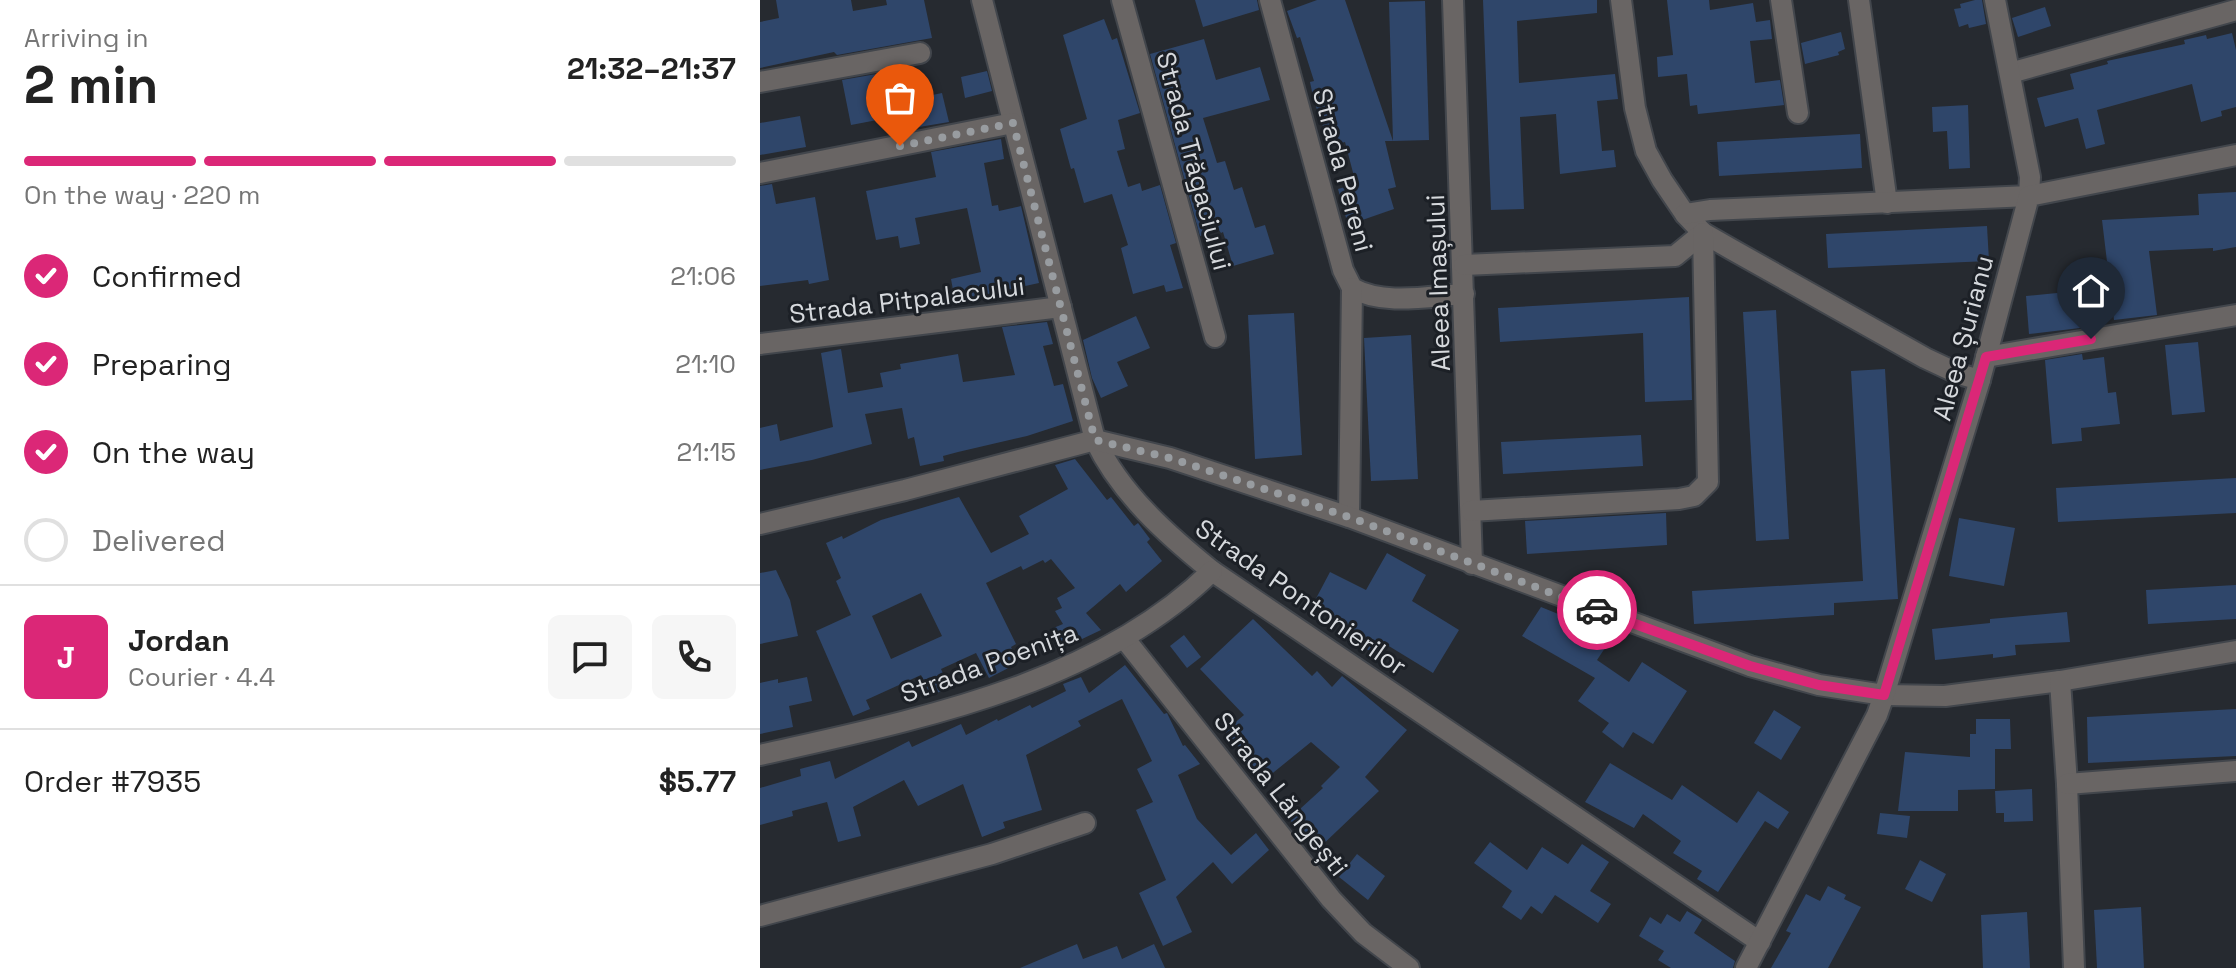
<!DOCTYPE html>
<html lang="en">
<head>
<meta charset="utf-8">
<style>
  :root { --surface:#fff; --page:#f6f6f6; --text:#222; --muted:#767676; --line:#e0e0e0; --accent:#db2777 }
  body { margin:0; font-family:"Space Grotesk",sans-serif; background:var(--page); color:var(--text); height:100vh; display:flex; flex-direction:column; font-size:30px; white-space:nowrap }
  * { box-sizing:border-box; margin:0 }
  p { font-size:26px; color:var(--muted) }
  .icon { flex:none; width:44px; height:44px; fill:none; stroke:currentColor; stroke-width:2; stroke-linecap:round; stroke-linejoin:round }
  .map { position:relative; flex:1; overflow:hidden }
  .sheet { display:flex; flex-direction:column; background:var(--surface); width:760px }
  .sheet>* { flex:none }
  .pin { position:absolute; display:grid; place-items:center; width:68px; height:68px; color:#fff; margin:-82px -34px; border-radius:50% 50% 50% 0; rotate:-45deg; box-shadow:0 0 8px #0007 }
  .pin .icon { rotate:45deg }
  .courier { position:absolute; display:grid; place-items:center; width:80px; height:80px; margin:-40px; border:6px solid #db2777; border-radius:50%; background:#fff; color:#222; box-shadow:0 2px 10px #0007 }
  .head em { font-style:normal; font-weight:700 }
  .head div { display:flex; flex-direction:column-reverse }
  .head { display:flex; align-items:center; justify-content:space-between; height:136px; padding:0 24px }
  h1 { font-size:52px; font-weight:700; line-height:60px }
  .bar { display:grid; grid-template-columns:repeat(4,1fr); gap:12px 8px; align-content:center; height:96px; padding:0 24px }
  .bar i { height:10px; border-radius:6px; background:var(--line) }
  .bar .selected { background:var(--accent) }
  .bar p { grid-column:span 4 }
  .line { display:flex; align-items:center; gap:20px; padding:0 24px; border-top:2px solid var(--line) }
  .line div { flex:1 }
  .round { display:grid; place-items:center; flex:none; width:84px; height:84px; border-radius:12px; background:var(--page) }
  ol { padding:0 24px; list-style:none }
  li { display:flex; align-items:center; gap:24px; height:88px }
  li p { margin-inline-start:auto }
  li .icon { padding:8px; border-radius:50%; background:var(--accent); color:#fff; stroke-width:4 }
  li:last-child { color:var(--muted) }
  li i { width:44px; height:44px; border:4px solid var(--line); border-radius:50% }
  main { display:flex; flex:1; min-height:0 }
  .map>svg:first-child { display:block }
  .building { fill:#2f466a; fill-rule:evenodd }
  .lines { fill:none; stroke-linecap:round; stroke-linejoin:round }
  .minor-casing { stroke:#42464c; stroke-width:24 }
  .minor { stroke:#696564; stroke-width:20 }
  .done { stroke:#989ca0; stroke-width:8; stroke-dasharray:0 14.4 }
  .route { stroke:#db2777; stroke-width:10 }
  .labels { text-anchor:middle; stroke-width:6; stroke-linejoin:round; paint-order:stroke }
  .street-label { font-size:26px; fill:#d6d9dd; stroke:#1c2026 }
</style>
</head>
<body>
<main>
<section class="sheet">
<div class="head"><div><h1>2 min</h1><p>Arriving in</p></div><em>21:32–21:37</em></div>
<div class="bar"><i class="selected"></i><i class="selected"></i><i class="selected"></i><i></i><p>On the way · 220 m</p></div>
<ol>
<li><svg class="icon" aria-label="check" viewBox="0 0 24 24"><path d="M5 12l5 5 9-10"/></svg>Confirmed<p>21:06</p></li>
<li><svg class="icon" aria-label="check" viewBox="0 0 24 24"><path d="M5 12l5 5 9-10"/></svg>Preparing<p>21:10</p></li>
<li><svg class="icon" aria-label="check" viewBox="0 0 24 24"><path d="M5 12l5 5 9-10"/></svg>On the way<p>21:15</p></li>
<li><i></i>Delivered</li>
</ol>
<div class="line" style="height:144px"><b class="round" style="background:var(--accent);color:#fff">J</b><div><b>Jordan</b><p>Courier · 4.4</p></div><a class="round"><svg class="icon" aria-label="chat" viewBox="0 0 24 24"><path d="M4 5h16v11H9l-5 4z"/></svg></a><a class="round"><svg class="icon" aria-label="phone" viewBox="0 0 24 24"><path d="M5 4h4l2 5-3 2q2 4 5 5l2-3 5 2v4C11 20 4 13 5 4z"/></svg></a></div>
<div class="line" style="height:104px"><div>Order #7935</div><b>$5.77</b></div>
</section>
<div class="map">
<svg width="1476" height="968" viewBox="0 0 1476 968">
  <rect width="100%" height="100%" fill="#262a30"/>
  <!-- building -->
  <g class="building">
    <polygon points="16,0 91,0 93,11 127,5 126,0 164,0 172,38 77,55 74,52 0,68 0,22 19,18"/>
    <polygon points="435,0 497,0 499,10 443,27"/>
    <polygon points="557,0 585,0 633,141 625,141 636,187 628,189 634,209 588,225 578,189 596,184 585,142 570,146 554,101 550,82 554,81 540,37 537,38 527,11"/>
    <polygon points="723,0 837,0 837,13 757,21 759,83 855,74 858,99 837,101 842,151 854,150 856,167 800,174 796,114 760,117 764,209 731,210"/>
    <polygon points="907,0 949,0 950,10 993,3 996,22 1010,20 1012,39 990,41 995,83 1020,80 1024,105 938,114 937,105 930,106 927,74 898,77 897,57 913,55"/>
    <polygon points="1215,0 1222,0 1226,24 1209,28 1208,24 1199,27 1194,9 1201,8 1200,4"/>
    <polygon points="665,1 669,140 633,141 629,2"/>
    <polygon points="1285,7 1291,26 1258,37 1252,18"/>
    <polygon points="344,19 352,40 357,38 380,113 358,120 365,149 357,151 368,187 380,183 382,191 400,185 416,243 410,245 423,288 406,292 404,285 373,294 361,248 368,245 352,194 324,203 314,168 311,169 300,129 327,119 303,35"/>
    <polygon points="1081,32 1085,49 1078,52 1079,55 1045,64 1041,43"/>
    <polygon points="1472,33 1476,50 1476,107 1461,111 1462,116 1441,122 1432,84 1337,110 1345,144 1326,149 1318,118 1285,127 1277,98 1314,89 1310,74 1348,64 1347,61 1425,44 1424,40 1446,35 1447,39"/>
    <polygon points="444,39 456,80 500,67 510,100 443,118 457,163 465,161 474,190 482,187 495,228 505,225 514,254 473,266 463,232 461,233 459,230 440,236 390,54"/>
    <polygon points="227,71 232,91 205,98 201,77"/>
    <polygon points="128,72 131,91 149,88 154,113 91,125 82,80"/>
    <polygon points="182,93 189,122 159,127 153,99"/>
    <polygon points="1208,105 1210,168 1189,169 1187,131 1173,132 1172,107"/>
    <polygon points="40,116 46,147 0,155 0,123"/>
    <polygon points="1100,134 1102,168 959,176 957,142"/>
    <polygon points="241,139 244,159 224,163 232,206 238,205 239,211 261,206 279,283 195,301 191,279 221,272 207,208 155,218 160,244 140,248 138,236 116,240 106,191 176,177 171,152"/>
    <polygon points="12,184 16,204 55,197 69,280 49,284 48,280 0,286 0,186"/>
    <polygon points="1476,192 1476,247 1453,251 1453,248 1389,251 1397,315 1354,320 1342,220 1439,215 1438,194"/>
    <polygon points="1227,226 1229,261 1068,268 1066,234"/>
    <polygon points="1317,291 1320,328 1269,334 1266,296"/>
    <polygon points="929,297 932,400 885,402 883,333 740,342 738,308"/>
    <polygon points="1016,310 1029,539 996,541 983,312"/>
    <polygon points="534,313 542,455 495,459 488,315"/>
    <polygon points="376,316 390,348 357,362 368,386 341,398 332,378 323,340"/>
    <polygon points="287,322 293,344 283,346 294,386 303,384 313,421 267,436 198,452 183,456 184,461 160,466 154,437 148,439 142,408 105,414 112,444 52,460 0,470 0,428 17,424 20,441 73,427 61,353 81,349 88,393 123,387 120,373 141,369 140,364 198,354 203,382 255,375 242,327"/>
    <polygon points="651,335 658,479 611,481 604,338"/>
    <polygon points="1438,342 1445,412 1412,415 1405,345"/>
    <polygon points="1322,354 1323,360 1344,357 1348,393 1356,392 1360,424 1321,428 1322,441 1292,444 1285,360"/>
    <polygon points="1125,369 1138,599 1074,603 1074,615 934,624 932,591 1103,581 1091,371"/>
    <polygon points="881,435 883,466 743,474 741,442"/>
    <path d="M 315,459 L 347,500 L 351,497 L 374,526 L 378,523 L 390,539 L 387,542 L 402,561 L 366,592 L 360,584 L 326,613 L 341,630 L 301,649 L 291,629 L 303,624 L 295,611 L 302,608 L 297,598 L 315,588 L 291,559 L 285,563 L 283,560 L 263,570 L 261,566 L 226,583 L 256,644 L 251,647 L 258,663 L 229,678 L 216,653 L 181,669 L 189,687 L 171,696 L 161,675 L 106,700 L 110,709 L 93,716 L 56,631 L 91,615 L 76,581 L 81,578 L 66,543 L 82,536 L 83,539 L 121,520 L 199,497 L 231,553 L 269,534 L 259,516 L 308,489 L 295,465 ZM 161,593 L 182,636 L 131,659 L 112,616 Z"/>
    <polygon points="1476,478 1476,513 1298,522 1296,488"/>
    <polygon points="906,513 907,545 767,554 765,521"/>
    <polygon points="1199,518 1255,528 1244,586 1189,576"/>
    <polygon points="627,553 666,575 652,601 699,630 673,673 619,640 612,652 579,635 583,621 552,606 570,572 606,590"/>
    <polygon points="16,570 30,600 38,636 0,644 0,573"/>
    <polygon points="1476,585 1476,619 1388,624 1386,590"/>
    <polygon points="781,607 818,622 814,629 845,648 837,660 869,682 882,662 927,691 893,744 873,732 863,748 842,732 849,723 818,701 835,678 762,636"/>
    <polygon points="1307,612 1310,642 1255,645 1256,655 1233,658 1233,654 1175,660 1172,629 1230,623 1230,619"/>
    <polygon points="493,619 552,676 557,671 572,687 582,676 647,730 605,777 619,791 557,850 529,819 563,788 561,786 580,767 551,742 503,781 490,765 492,763 465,731 484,715 440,669"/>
    <polygon points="424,635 441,657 427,668 410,646"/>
    <polygon points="365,665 404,714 407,713 423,746 425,745 440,764 418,775 437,819 471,855 496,833 509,850 472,884 453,862 416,897 432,932 403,946 379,893 406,880 376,810 393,802 377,769 392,761 362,699 318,721 321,726 266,755 282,810 243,822 245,828 222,837 203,784 158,806 144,780 93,807 101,836 78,842 67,802 32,811 33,816 0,825 0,788 41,776 40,769 70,761 75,779 149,741 152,747 201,724 206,735 237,719 238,721 270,705 272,708 306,691 303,684 321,677 329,693"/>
    <polygon points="47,677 52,701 29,706 33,727 0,734 0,683 18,679 18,683"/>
    <polygon points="1476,709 1476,756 1328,763 1327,717"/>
    <polygon points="1014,710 1041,727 1021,760 994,743"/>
    <polygon points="1216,719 1250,719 1251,749 1235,749 1235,789 1198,790 1198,811 1138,811 1145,752 1210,757 1210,734 1216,734"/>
    <polygon points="850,763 912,800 922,785 977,823 998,791 1029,812 1018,829 1005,821 958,892 937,879 942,871 913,853 921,841 883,814 874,828 825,802"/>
    <polygon points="1272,789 1273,821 1244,822 1244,813 1236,813 1235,791"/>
    <polygon points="1120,813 1150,816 1147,838 1117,834"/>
    <polygon points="730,842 767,870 782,847 808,864 822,844 849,862 830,891 851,904 838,923 795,895 782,914 771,906 761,920 742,907 752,891 714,863"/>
    <polygon points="597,854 625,876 608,900 579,877"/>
    <polygon points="1160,860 1186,874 1172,902 1145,889"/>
    <polygon points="1068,886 1086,895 1084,899 1101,907 1068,968 1011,968 1031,933 1026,931 1046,894 1060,901"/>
    <polygon points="1381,907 1384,968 1337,968 1334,910"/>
    <polygon points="927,911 942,920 934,933 975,961 973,968 911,968 898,960 904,951 879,936 890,917 901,924 907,914 920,922"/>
    <polygon points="1267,912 1270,968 1223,968 1221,915"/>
    <polygon points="317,944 323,959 357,946 362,959 394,944 405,968 260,968"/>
  </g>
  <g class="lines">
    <defs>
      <g id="minor">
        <path d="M 222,0 L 335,440 C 360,493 406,534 452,571 L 1000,942"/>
        <polyline points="362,0 455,337"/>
        <path d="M 510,0 L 583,270 L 592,288 C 624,306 669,296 704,294"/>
        <polyline points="693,0 712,564"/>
        <polyline points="861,0 875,108 886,151 902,180 925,214 943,233 971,249 1165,358 1199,374 1220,380"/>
        <polyline points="1021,0 1038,113"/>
        <polyline points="1099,0 1127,203"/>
        <polyline points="1250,73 1476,10"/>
        <polyline points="0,82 160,53"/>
        <polyline points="0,173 253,123"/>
        <polyline points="925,214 950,210 1269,196 1270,177 1235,0"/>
        <polyline points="704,265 915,256 943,233"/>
        <polyline points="0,344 301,307"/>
        <polyline points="1226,357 1476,315"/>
        <polyline points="711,511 919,499 934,496 948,482 943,233"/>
        <polyline points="589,517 592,288"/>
        <polyline points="0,524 145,490 335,440 410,458 589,517 990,666 1059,685 1124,695 1185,696 1300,681 1476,651"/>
        <polyline points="364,638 571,899 603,933 649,968"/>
        <polyline points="1300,681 1307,784 1314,968"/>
        <path d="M 0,755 C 154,720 335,686 452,571"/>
        <polyline points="1307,784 1476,771"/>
        <polyline points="0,916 232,854 325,823"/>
        <polyline points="986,968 1117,715 1124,695 1220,380 1269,196 1476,155"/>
      </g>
    </defs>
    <!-- minor casing -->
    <use href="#minor" class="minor-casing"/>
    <!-- minor -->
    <use href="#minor" class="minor"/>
  </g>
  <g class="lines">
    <!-- done -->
    <polyline class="done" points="140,146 253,123 335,440 410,458 589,517 837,610"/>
    <!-- route -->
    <polyline class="route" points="837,610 990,666 1059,685 1124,695 1226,357 1331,339"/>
  </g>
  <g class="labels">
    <!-- street labels -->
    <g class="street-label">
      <text transform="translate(434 161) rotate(75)" y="9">Strada Trăgaciului</text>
      <text transform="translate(583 170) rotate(75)" y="9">Strada Pereni</text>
      <text transform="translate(678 283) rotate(-92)" y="9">Aleea Imașului</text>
      <text transform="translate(147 300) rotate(-7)" y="9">Strada Pitpalacului</text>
      <text transform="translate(1203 338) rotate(-75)" y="9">Aleea Șurianu</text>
      <text transform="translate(541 597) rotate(35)" y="9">Strada Pontonierilor</text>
      <text transform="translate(229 663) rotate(-20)" y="9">Strada Poenița</text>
      <text transform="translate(521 794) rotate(52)" y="9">Strada Lăngești</text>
    </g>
  </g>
</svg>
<div class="pin" style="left:140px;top:146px;background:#ea580c"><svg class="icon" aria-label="bag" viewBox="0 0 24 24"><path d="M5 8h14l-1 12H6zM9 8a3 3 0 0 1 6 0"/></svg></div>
<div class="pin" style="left:1331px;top:339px;background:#1f2937"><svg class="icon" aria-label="home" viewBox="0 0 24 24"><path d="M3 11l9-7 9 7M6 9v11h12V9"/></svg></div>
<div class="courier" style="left:837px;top:610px"><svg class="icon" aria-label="car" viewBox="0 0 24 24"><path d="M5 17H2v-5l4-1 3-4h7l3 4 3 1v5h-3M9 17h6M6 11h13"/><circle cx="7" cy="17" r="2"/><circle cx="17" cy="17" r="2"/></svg></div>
</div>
</main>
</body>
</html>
